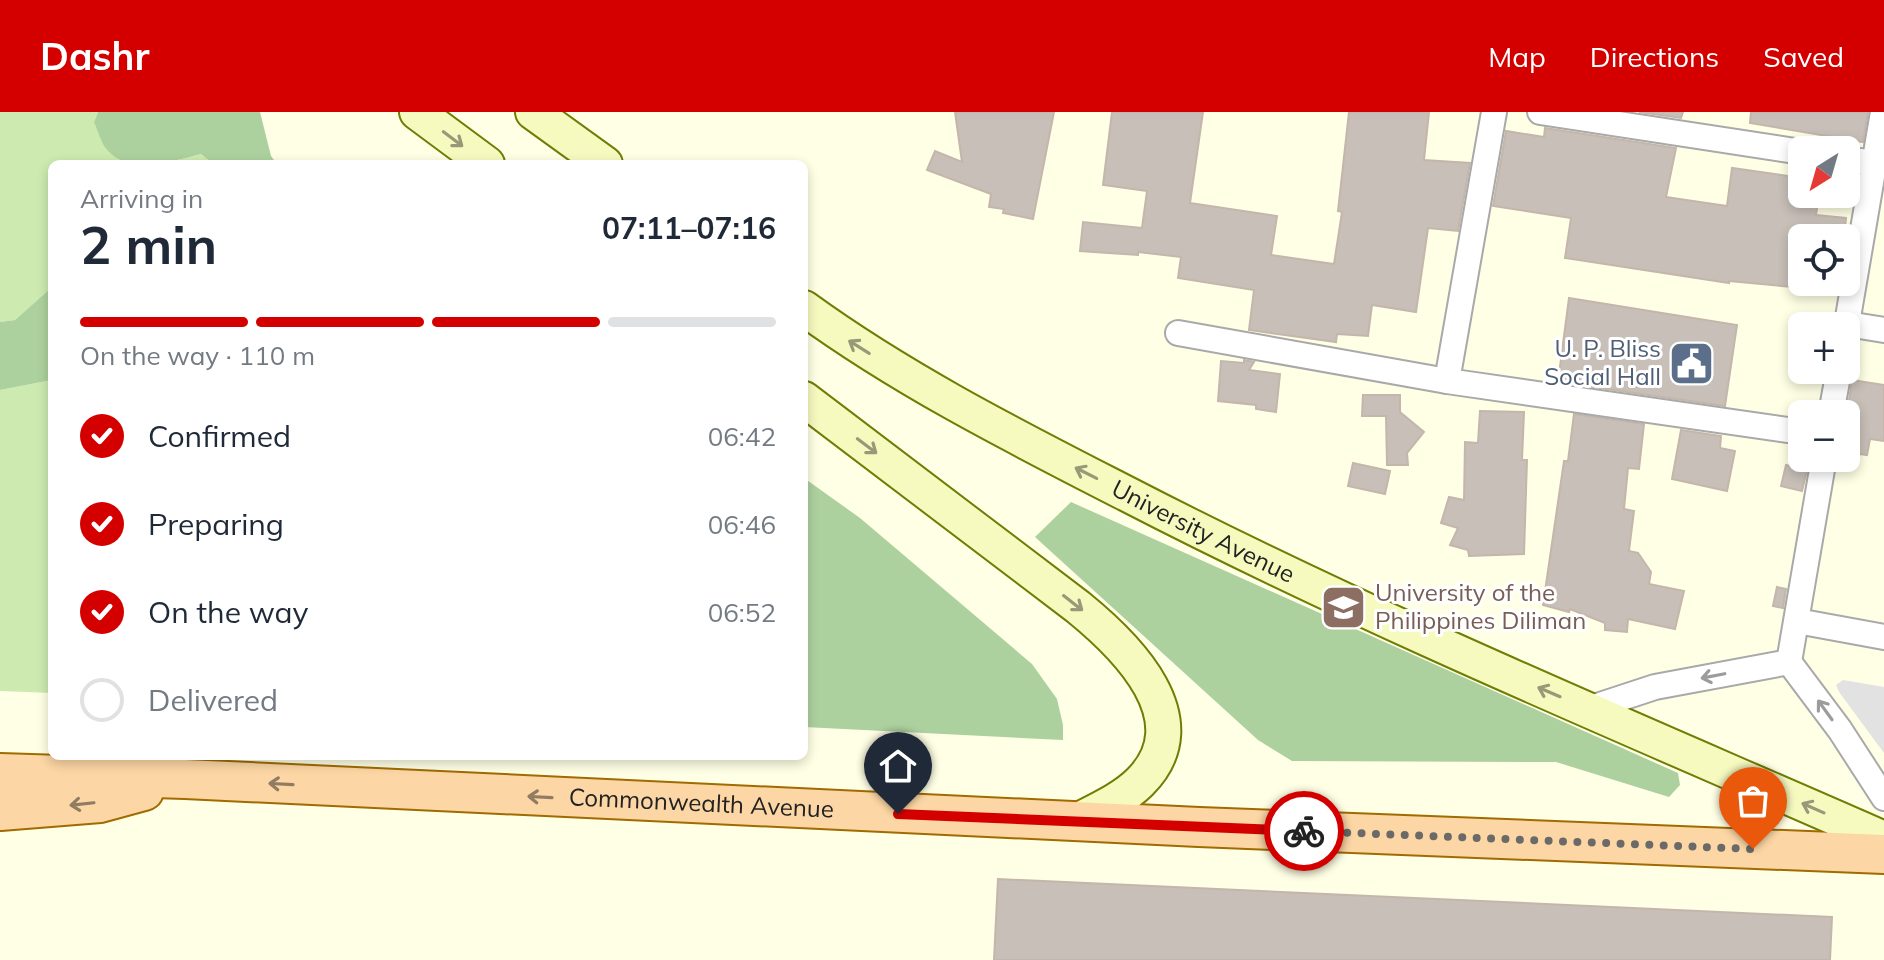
<!DOCTYPE html>
<html lang="en">
<head>
<meta charset="utf-8">
<style>
  :root { --surface:#fff; --page:#f2f2f3; --text:#1f2937; --muted:#747a83; --line:#e0e1e3; --accent:#d40000 }
  body { margin:0; font-family:Mulish,sans-serif; background:var(--page); color:var(--text); height:100vh; display:flex; flex-direction:column; font-size:30px; white-space:nowrap }
  * { box-sizing:border-box; margin:0 }
  p { font-size:26px; color:var(--muted) }
  .icon { flex:none; width:44px; height:44px; fill:none; stroke:currentColor; stroke-width:2; stroke-linecap:round; stroke-linejoin:round }
  .map { position:relative; flex:1; overflow:hidden }
  .details { position:absolute; left:48px; top:48px; width:760px; height:600px; display:flex; flex-direction:column; background:var(--surface); border-radius:12px; box-shadow:0 4px 12px #0003 }
  .details>* { flex:none }
  .needle { width:52px; rotate:217deg }
  .tools { position:absolute; left:1788px; top:24px; display:grid; gap:16px }
  .tools a { display:grid; place-items:center; width:72px; height:72px; border-radius:12px; background:var(--surface); box-shadow:0 4px 12px #0003; font-size:40px }
  .pin { position:absolute; display:grid; place-items:center; width:68px; height:68px; color:#fff; margin:-82px -34px; border-radius:50% 50% 50% 0; rotate:-45deg; box-shadow:0 0 8px #0007 }
  .pin .icon { rotate:45deg }
  .courier { position:absolute; display:grid; place-items:center; width:80px; height:80px; margin:-40px; border:6px solid #d40000; border-radius:50%; background:#fff; color:#222; box-shadow:0 2px 10px #0007 }
  .summary em { font-style:normal; font-weight:700 }
  .summary div { display:flex; flex-direction:column-reverse }
  .summary { display:flex; align-items:center; justify-content:space-between; height:136px; padding:0 32px }
  h1 { font-size:52px; font-weight:700; line-height:60px }
  .bar { display:grid; grid-template-columns:repeat(4,1fr); gap:12px 8px; align-content:center; height:96px; padding:0 32px }
  .bar i { height:10px; border-radius:6px; background:var(--line) }
  .bar .selected { background:var(--accent) }
  .bar p { grid-column:span 4 }
  ol { padding:0 32px; list-style:none }
  li { display:flex; align-items:center; gap:24px; height:88px }
  li p { margin-inline-start:auto }
  li .icon { padding:8px; border-radius:50%; background:var(--accent); color:#fff; stroke-width:4 }
  li:last-child { color:var(--muted) }
  li i { width:44px; height:44px; border:4px solid var(--line); border-radius:50% }
  header { display:flex; align-items:center; gap:48px; box-sizing:border-box; height:112px; padding:0 40px; background:var(--accent); color:#fff }
  header strong { font-size:38px }
  nav { display:flex; gap:44px; margin-inline-start:auto; font-size:28px }
  .map>svg:first-child { display:block }
  .education { fill:#ffffe5; fill-rule:evenodd }
  .grass { fill:#cdebb0 }
  .forest { fill:#add19e }
  .parking { fill:#e2e2e2 }
  .building { fill:#c7bfb8; stroke:#c4b6ab; stroke-width:2 }
  .lines { fill:none; stroke-linecap:round; stroke-linejoin:round }
  .minor-casing { stroke:#a9a9a9; stroke-width:28 }
  .secondary-casing { stroke:#707d05; stroke-width:38 }
  .primary-casing { stroke:#a06b00; stroke-width:42 }
  .minor { stroke:#fff; stroke-width:24 }
  .secondary { stroke:#f7fabf; stroke-width:34 }
  .primary { stroke:#fcd6a4; stroke-width:38 }
  .oneway { stroke:#979978 }
  .oneway2 { stroke:#9c9c9c }
  .oneway3 { stroke:#8f7c63 }
  .done { stroke:#6b6a68; stroke-width:8; stroke-dasharray:0 14.4 }
  .route { stroke:#d40000; stroke-width:10 }
  .labels { text-anchor:middle; stroke-width:6; stroke-linejoin:round; paint-order:stroke }
  .service-label { font-size:24px; fill:#4e5e75; stroke:#fff; text-anchor:end }
  .street-label { font-size:24px; fill:#222; stroke:#fff }
  .education-label { font-size:24px; fill:#785e54; stroke:#fff; text-anchor:start }
</style>
</head>
<body>
<header>
<strong>Dashr</strong>
<nav><a>Map</a><a>Directions</a><a>Saved</a></nav>
</header>
<div class="map">
<svg width="1884" height="848" viewBox="0 0 1884 848">
  <rect width="100%" height="100%" fill="#f2efe9"/>
  <!-- education -->
  <path class="education" d="M 0,0 L 1884,0 L 1884,848 L 0,848 ZM 1802,38 L 1846,38 L 1846,82 L 1802,82 ZM 52,52 L 804,52 L 804,644 L 52,644 ZM 1802,126 L 1846,126 L 1846,170 L 1802,170 ZM 1802,214 L 1846,214 L 1846,258 L 1802,258 ZM 1802,302 L 1846,302 L 1846,346 L 1802,346 Z"/>
  <!-- grass -->
  <g class="grass">
    <polygon points="0,0 98,0 94,10 131,51 146,52 52,52 52,175 15,208 0,210"/>
    <polygon points="201,42 213,52 162,52"/>
    <polygon points="52,268 52,581 0,579 0,278"/>
  </g>
  <!-- forest -->
  <g class="forest">
    <path d="M 98,0 L 260,0 L 271,44 L 277,52 L 213,52 L 201,42 C 175,49 129,62 108,39 C 101,32 98,18 94,10 Z"/>
    <polygon points="52,175 52,268 0,278 0,210 15,208"/>
    <polygon points="804,366 860,406 1032,552 1057,587 1063,613 1063,628 804,615"/>
    <polygon points="1071,390 1678,661 1680,673 1669,685 1556,650 1292,649 1258,628 1035,425"/>
  </g>
  <!-- parking -->
  <polygon class="parking" points="1843,568 1884,575 1884,641 1839,580 1836,573"/>
  <!-- building -->
  <g class="building">
    <polygon points="955,0 1054,0 1033,107 1003,101 1004,97 989,95 991,82 927,58 935,39 962,50"/>
    <polygon points="1112,0 1203,0 1190,91 1277,104 1271,143 1334,152 1342,100 1338,99 1349,0 1429,0 1424,48 1470,51 1458,119 1428,116 1416,200 1372,193 1368,224 1337,222 1336,230 1249,218 1254,178 1178,166 1181,145 1138,140 1138,143 1080,139 1083,110 1142,116 1147,79 1103,73"/>
    <polygon points="1639,0 1683,0 1681,6"/>
    <polygon points="1751,0 1868,0 1863,30 1750,11"/>
    <polygon points="1545,16 1676,36 1666,85 1727,94 1732,56 1802,66 1802,82 1819,82 1816,103 1846,106 1844,126 1802,126 1802,174 1792,173 1792,175 1729,169 1729,171 1565,146 1571,106 1493,94 1506,19 1544,25"/>
    <polygon points="1569,186 1737,213 1725,294 1558,270"/>
    <polygon points="1244,248 1254,250 1249,258 1280,262 1276,300 1256,297 1256,293 1218,289 1221,249 1244,251"/>
    <polygon points="1852,268 1884,273 1884,329 1870,327 1867,343 1846,340 1850,312 1846,311 1846,309"/>
    <polygon points="1363,283 1400,283 1400,300 1424,320 1407,341 1408,353 1387,353 1386,304 1362,304"/>
    <polygon points="1480,299 1524,300 1522,348 1527,348 1524,442 1469,444 1468,438 1450,433 1458,416 1441,411 1449,385 1464,388 1465,330 1478,331"/>
    <polygon points="1574,302 1644,312 1639,357 1628,356 1624,397 1634,399 1629,439 1638,441 1651,460 1649,472 1684,479 1675,517 1628,507 1627,520 1605,518 1605,511 1570,497 1569,500 1543,493 1564,349 1568,349"/>
    <polygon points="1681,318 1721,324 1720,336 1735,339 1727,379 1672,367"/>
    <polygon points="1353,351 1390,359 1385,382 1348,374"/>
    <polygon points="1786,353 1807,358 1802,379 1781,374"/>
    <polygon points="1777,475 1786,477 1783,496 1773,494"/>
    <polygon points="998,767 1832,805 1830,848 994,848"/>
  </g>
  <g class="lines">
    <defs>
      <g id="minor">
        <polyline points="1540,0 1802,40"/>
        <polyline points="1846,47 1874,51 1884,50"/>
        <polyline points="1847,212 1884,218"/>
        <polyline points="1846,217 1883,0"/>
        <polyline points="1178,221 1447,269 1802,320"/>
        <polyline points="1447,269 1494,0"/>
        <polyline points="1831,302 1839,258"/>
        <polyline points="1824,346 1789,550 1840,618 1884,686"/>
        <polyline points="1797,509 1884,525"/>
        <polyline points="1588,597 1655,575 1789,550"/>
      </g>
      <g id="secondary">
        <polyline points="417,0 487,52"/>
        <polyline points="533,0 605,52"/>
        <path id="s1" d="M 804,196 C 906,270 1018,326 1129,383 C 1375,510 1631,616 1884,727"/>
        <path d="M 804,287 L 1078,495 C 1126,534 1202,608 1140,670 C 1123,687 1098,698 1077,709"/>
      </g>
      <g id="primary">
        <path id="s2" d="M 0,661 L 185,667 L 1199,715 L 1884,742"/>
        <polyline points="0,699 100,691 144,679"/>
      </g>
    </defs>
    <!-- minor casing -->
    <use href="#minor" class="minor-casing"/>
    <!-- secondary casing -->
    <use href="#secondary" class="secondary-casing"/>
    <!-- primary casing -->
    <use href="#primary" class="primary-casing"/>
    <!-- minor -->
    <use href="#minor" class="minor"/>
    <!-- secondary -->
    <use href="#secondary" class="secondary"/>
    <!-- primary -->
    <use href="#primary" class="primary"/>
  </g>
  <!-- one-way arrows -->
  <defs><path id="oneway-shaft" d="M-6 0H5M1.5-3L5.5 0L1.5 3" fill="none" stroke-width="1.6" stroke-linecap="round" stroke-linejoin="round" transform="scale(2)"/></defs>
  <g class="oneway">
    <use href="#oneway-shaft" transform="translate(453 27) rotate(37)"/>
    <use href="#oneway-shaft" transform="translate(859 235) rotate(-148)"/>
    <use href="#oneway-shaft" transform="translate(867 334) rotate(37)"/>
    <use href="#oneway-shaft" transform="translate(1086 361) rotate(-153)"/>
    <use href="#oneway-shaft" transform="translate(1073 491) rotate(38)"/>
    <use href="#oneway-shaft" transform="translate(1549 580) rotate(-157)"/>
    <use href="#oneway-shaft" transform="translate(1813 696) rotate(-156)"/>
  </g>
  <g class="oneway2">
    <use href="#oneway-shaft" transform="translate(1713 564) rotate(169)"/>
    <use href="#oneway-shaft" transform="translate(1825 598) rotate(-126)"/>
  </g>
  <g class="oneway3">
    <use href="#oneway-shaft" transform="translate(281 672) rotate(-177)"/>
    <use href="#oneway-shaft" transform="translate(540 685) rotate(-177)"/>
    <use href="#oneway-shaft" transform="translate(82 692) rotate(174)"/>
  </g>
  <g class="lines">
    <!-- done -->
    <polyline class="done" points="1304,719 1753,737"/>
    <!-- route -->
    <polyline class="route" points="898,702 1304,719"/>
  </g>
  <!-- icons -->
  <defs>
    <symbol id="civic-square" viewBox="-11 -11 22 22"><rect x="-9" y="-9" width="18" height="18" rx="4" fill="#5c6f8a" stroke="#fff"/><path d="M-.6-6.5H3V-4.5H.6V-3L4-1V1h2V6H-6V1h2V-1L-.6-3ZM-1.2 2.5V6h2.4V2.5Z" fill="#fff"/></symbol>
    <symbol id="university-square" viewBox="-11 -11 22 22"><rect x="-9" y="-9" width="18" height="18" rx="4" fill="#8d6e63" stroke="#fff"/><path d="M0-5L7-2L0 1L-7-2ZM-4 1L0 2.5L4 1V4Q0 6-4 4Z" fill="#fff"/></symbol>
  </defs>
  <g fill-rule="evenodd">
    <use href="#civic-square" x="1666" y="226" width="51" height="51"/>
    <use href="#university-square" x="1318" y="470" width="51" height="51"/>
  </g>
  <g class="labels">
    <!-- service labels -->
    <g class="service-label">
      <text x="1661" y="245">U. P. Bliss<tspan x="1661" dy="28">Social Hall</tspan></text>
    </g>
    <!-- street labels -->
    <g class="street-label">
      <text dy="8" stroke="none"><textPath href="#s1" startOffset="458">University Avenue</textPath></text>
      <text dy="8" stroke="none"><textPath href="#s2" startOffset="702">Commonwealth Avenue</textPath></text>
    </g>
    <!-- education labels -->
    <g class="education-label">
      <text x="1375" y="489">University of the<tspan x="1375" dy="28">Philippines Diliman</tspan></text>
    </g>
  </g>
</svg>
<div class="tools">
<a><svg class="needle" viewBox="-14 -14 28 28"><path d="M0-13l5 13h-10z" fill="#e53935"/><path d="M0 13l5-13h-10z" fill="#747a83"/></svg></a>
<a><svg class="icon" aria-label="locate" viewBox="0 0 24 24"><circle cx="12" cy="12" r="6"/><path d="M12 2v4M12 18v4M2 12h4M18 12h4"/></svg></a>
<a>+</a>
<a>−</a>
</div>
<div class="pin" style="left:1753px;top:737px;background:#ea580c"><svg class="icon" aria-label="bag" viewBox="0 0 24 24"><path d="M5 8h14l-1 12H6zM9 8a3 3 0 0 1 6 0"/></svg></div>
<div class="pin" style="left:898px;top:702px;background:#1f2937"><svg class="icon" aria-label="home" viewBox="0 0 24 24"><path d="M3 11l9-7 9 7M6 9v11h12V9"/></svg></div>
<div class="courier" style="left:1304px;top:719px"><svg class="icon" aria-label="bike" viewBox="0 0 24 24"><circle cx="6" cy="16" r="4"/><circle cx="18" cy="16" r="4"/><path d="M6 16l4-8h5l3 8M10 8l3 8H6M13 5h3"/></svg></div>
<section class="details">
<div class="summary"><div><h1>2 min</h1><p>Arriving in</p></div><em>07:11–07:16</em></div>
<div class="bar"><i class="selected"></i><i class="selected"></i><i class="selected"></i><i></i><p>On the way · 110 m</p></div>
<ol>
<li><svg class="icon" aria-label="check" viewBox="0 0 24 24"><path d="M5 12l5 5 9-10"/></svg>Confirmed<p>06:42</p></li>
<li><svg class="icon" aria-label="check" viewBox="0 0 24 24"><path d="M5 12l5 5 9-10"/></svg>Preparing<p>06:46</p></li>
<li><svg class="icon" aria-label="check" viewBox="0 0 24 24"><path d="M5 12l5 5 9-10"/></svg>On the way<p>06:52</p></li>
<li><i></i>Delivered</li>
</ol>
</section>
</div>
</body>
</html>
